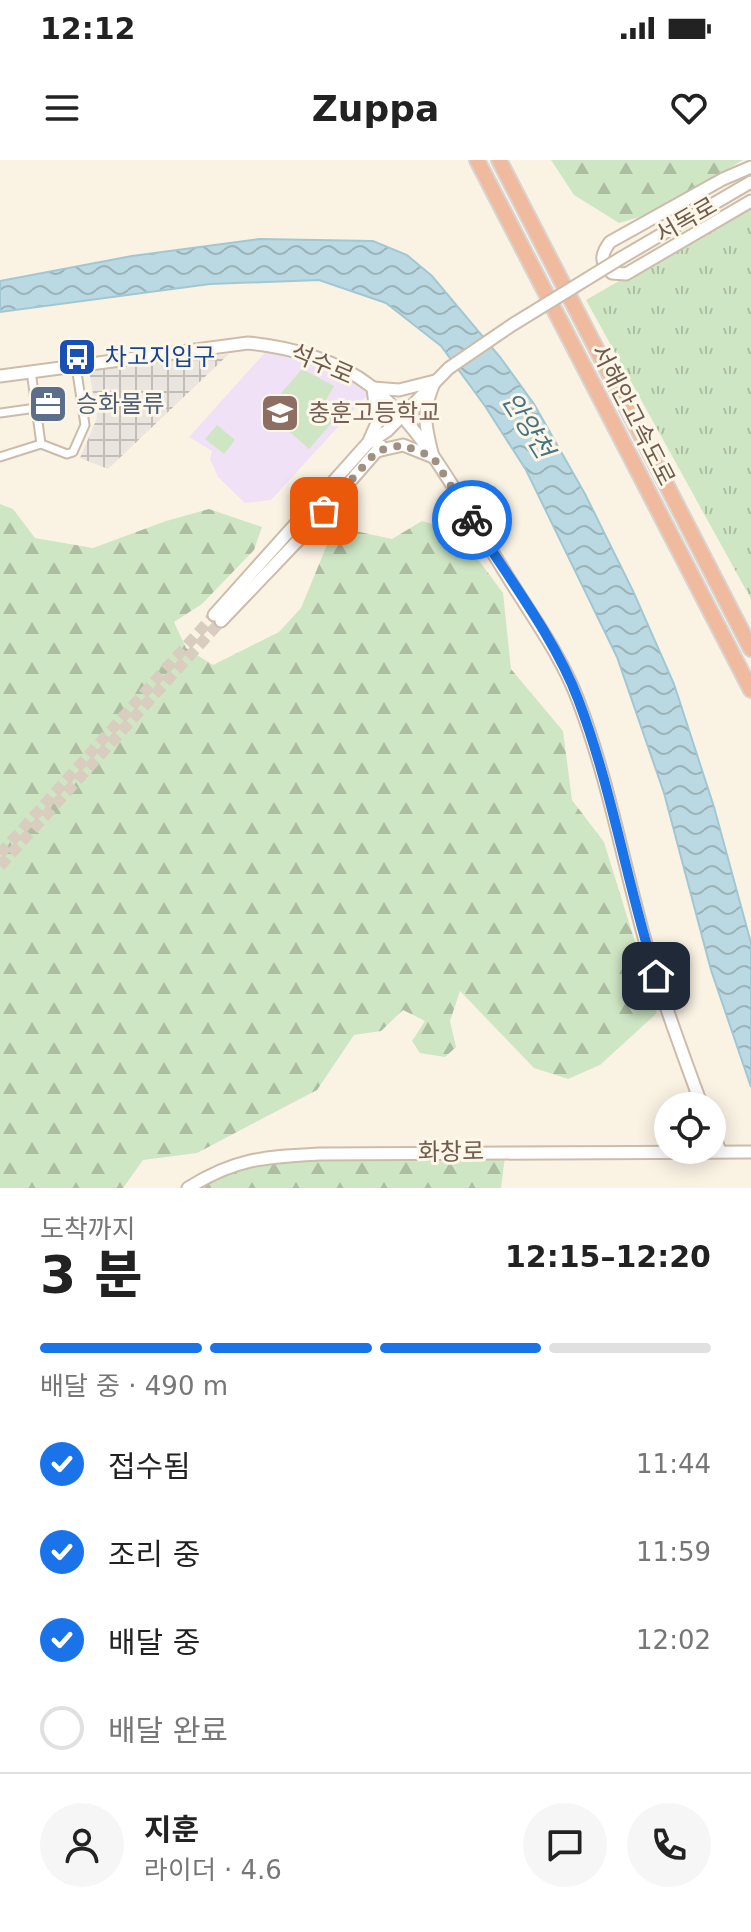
<!DOCTYPE html>
<html lang="ko">
<head>
<meta charset="utf-8">
<style>
  :root { --surface:#fff; --page:#f6f6f6; --text:#222; --muted:#767676; --line:#e0e0e0; --accent:#1a73e8 }
  body { margin:0; font-family:"DejaVu Sans","Noto Sans KR",sans-serif; background:var(--page); color:var(--text); height:100vh; display:flex; flex-direction:column; font-size:30px; white-space:nowrap }
  * { box-sizing:border-box; margin:0 }
  p { font-size:26px; color:var(--muted) }
  .icon { flex:none; width:44px; height:44px; fill:none; stroke:currentColor; stroke-width:2; stroke-linecap:round; stroke-linejoin:round }
  .map { position:relative; height:1028px; overflow:hidden }
  .sheet { display:flex; flex-direction:column; background:var(--surface); flex:1 }
  .sheet>* { flex:none }
  .fabs { position:absolute; left:654px; top:932px; display:grid; gap:16px }
  .fabs a { display:grid; place-items:center; width:72px; height:72px; border-radius:50%; background:var(--surface); box-shadow:0 4px 20px #0003; font-size:40px }
  .pin { position:absolute; display:grid; place-items:center; width:68px; height:68px; color:#fff; margin:-34px; border-radius:16px; box-shadow:0 4px 12px #0006 }
  .courier { position:absolute; display:grid; place-items:center; width:80px; height:80px; margin:-40px; border:6px solid #1a73e8; border-radius:50%; background:#fff; color:#222; box-shadow:0 2px 10px #0007 }
  .head em { font-style:normal; font-weight:800 }
  .head div { display:flex; flex-direction:column-reverse }
  .head { display:flex; align-items:center; justify-content:space-between; height:136px; padding:0 40px }
  h1 { font-size:52px; font-weight:800; line-height:60px }
  .bar { display:grid; grid-template-columns:repeat(4,1fr); gap:12px 8px; align-content:center; height:96px; padding:0 40px }
  .bar i { height:10px; border-radius:6px; background:var(--line) }
  .bar .current { background:var(--accent) }
  .bar p { grid-column:span 4 }
  .line { display:flex; align-items:center; gap:20px; padding:0 40px; border-top:2px solid var(--line) }
  .line div { flex:1 }
  .round { display:grid; place-items:center; flex:none; width:84px; height:84px; border-radius:42px; background:var(--page) }
  ol { padding:0 40px; list-style:none }
  li { display:flex; align-items:center; gap:24px; height:88px }
  li p { margin-inline-start:auto }
  li .icon { padding:8px; border-radius:50%; background:var(--accent); color:#fff; stroke-width:4 }
  li:last-child { color:var(--muted) }
  li i { width:44px; height:44px; border:4px solid var(--line); border-radius:50% }
  .status { display:flex; justify-content:space-between; align-items:center; height:56px; padding:0 40px; background:var(--surface); direction:ltr }
  .status svg { height:22px; fill:currentColor }
  header { display:flex; justify-content:space-between; align-items:center; height:104px; padding:0 40px; background:var(--surface); font-size:36px; font-weight:800 }
  .map>svg:first-child { display:block }
  .industrial { fill:url(#industrial-grid) }
  .education { fill:#f0e1f6 }
  .grass { fill:#cfe6c4 }
  .forest { fill:url(#forest-firs) }
  .park { fill:url(#park-tufts) }
  .water { fill:url(#water-waves); stroke:#a1c7d3; stroke-width:2 }
  .lines { fill:none; stroke-linecap:round; stroke-linejoin:round }
  .secondary-tunnel { stroke:#d8cdbe; stroke-width:11; stroke-dasharray:11 5.5; stroke-linecap:butt }
  .street-casing { stroke:#cabbab; stroke-width:11 }
  .secondary-casing { stroke:#cdbcaa; stroke-width:15 }
  .highway-casing { stroke:#dad4d0; stroke-width:18 }
  .street { stroke:#fff; stroke-width:7 }
  .secondary { stroke:#fff; stroke-width:11 }
  .highway { stroke:#f0ba9f; stroke-width:14 }
  .secondary-bridge-casing { stroke:#cdbcaa; stroke-width:15; stroke-linecap:butt }
  .secondary-bridge { stroke:#fff; stroke-width:11 }
  .done { stroke:#a09081; stroke-width:8; stroke-dasharray:0 14.4 }
  .route { stroke:#1a73e8; stroke-width:10 }
  .labels { text-anchor:middle; stroke-width:6; stroke-linejoin:round; paint-order:stroke }
  .street-label { font-size:24px; fill:#705b4c; stroke:#fdf7e9 }
  .transit-label { font-size:24px; fill:#164399; stroke:#fdf7e9; text-anchor:start }
  .service-label { font-size:24px; fill:#4e5e75; stroke:#fdf7e9; text-anchor:start }
  .education-label { font-size:24px; fill:#785e54; stroke:#fdf7e9; text-anchor:start }
  .water-label { font-size:26px; font-style:italic; fill:#477482; stroke:#fdf7e9 }
</style>
</head>
<body>
<div class="status"><b>12:12</b><svg viewBox="0 0 49 12"><path d="M0 12V9h3v3zM5 12V6h3v6zM10 12V3h3v9zM15 12V0h3v12zM26 1h20v11H26zM47 4h2v5h-2z"/></svg></div>
<header><svg class="icon" aria-label="menu" viewBox="0 0 24 24"><path d="M4 6h16M4 12h16M4 18h16"/></svg>Zuppa<svg class="icon" aria-label="heart" viewBox="0 0 24 24"><path d="M12 20l-8-8c-3-5 5-10 8-4 3-6 11-1 8 4z"/></svg></header>
<div class="map">
<svg width="751" height="1028" viewBox="0 0 751 1028">
  <defs>
    <pattern id="industrial-grid" width="8" height="8" patternUnits="userSpaceOnUse" patternTransform="scale(2)"><rect width="8" height="8" fill="#eae5de"/><path d="M0 4h8M4 0v8" fill="none" stroke="#c2bdb6"/></pattern>
    <pattern id="forest-firs" width="22" height="20" patternUnits="userSpaceOnUse" patternTransform="scale(2)"><rect width="22" height="20" fill="#cfe6c4"/><path d="M5 1l3.5 6h-7zM16 11l3.5 6h-7z" fill="#acbda1"/></pattern>
    <pattern id="park-tufts" width="24" height="20" patternUnits="userSpaceOnUse" patternTransform="scale(2)"><rect width="24" height="20" fill="#cfe6c4"/><path d="M3 7l-1-3M5 7V3M7 7l1-3M15 17l-1-3M17 17v-4M19 17l1-3" fill="none" stroke="#acbda1"/></pattern>
    <pattern id="water-waves" width="16" height="10" patternUnits="userSpaceOnUse" patternTransform="scale(2)"><rect width="16" height="10" fill="#bad9e2"/><path d="M0 5q4-4 8 0t8 0" fill="none" stroke="#9cb3b9"/></pattern>
  </defs>
  <rect width="100%" height="100%" fill="#faf3e4"/>
  <!-- industrial -->
  <polygon class="industrial" points="229,194 108,309 80,298 97,258 89,210"/>
  <!-- education -->
  <polygon class="education" points="270,187 308,196 372,230 271,340 245,343 218,317 210,299 212,291 189,277"/>
  <!-- grass -->
  <g class="grass">
    <polygon points="302,209 334,226 325,242 342,251 309,289 266,251"/>
    <polygon points="217,265 235,280 224,294 205,279"/>
  </g>
  <!-- forest -->
  <g class="forest">
    <polygon points="551,0 743,0 653,53 619,63 574,35"/>
    <polygon points="0,344 13,349 35,378 93,388 166,361 209,349 262,367 254,390 202,444 174,462 186,488 213,505 279,472 301,448 327,385 346,369 392,379 422,361 457,371 503,433 511,509 563,571 572,640 604,682 657,853 600,905 568,919 534,908 460,831 450,861 456,887 445,897 420,893 412,881 425,861 403,850 381,871 354,875 317,930 197,993 143,1000 123,1028 0,1028"/>
    <polygon points="307,995 505,997 501,1028 197,1028 227,1010"/>
  </g>
  <!-- park -->
  <polygon class="park" points="751,45 751,439 586,140"/>
  <!-- water -->
  <polygon class="water" points="259,79 373,81 407,95 432,116 500,197 534,244 585,334 633,431 674,524 714,647 751,783 751,927 711,810 664,633 617,497 526,310 485,246 441,186 386,143 319,120 210,124 0,152 0,121 132,96"/>
  <g class="lines">
    <!-- secondary-tunnel -->
    <g class="secondary-tunnel">
      <polyline points="0,694 214,455"/>
      <polyline points="0,706 221,461"/>
    </g>
    <defs>
      <g id="street">
        <polyline points="0,253 36,248"/>
        <polyline points="41,284 67,294 73,292 85,265 76,206"/>
        <polyline points="0,297 41,284 31,211"/>
      </g>
      <g id="secondary">
        <path d="M 751,7 L 723,19 L 610,82 C 601,94 599,103 612,113 L 626,114 L 751,41"/>
        <polyline points="621,98 751,22"/>
        <path d="M 0,216 L 248,183 C 290,187 338,200 372,227 C 430,275 466,351 506,414 C 531,455 561,495 578,540 C 609,621 624,708 648,791 C 664,844 683,895 702,946"/>
        <path d="M 369,281 L 377,263 L 373,228 L 399,230 L 435,221 C 421,252 425,265 433,297 L 403,285 L 377,291"/>
        <polyline points="214,455 367,284 387,271 449,208"/>
        <polyline points="221,461 306,372 381,286"/>
        <polyline points="712,970 720,991"/>
        <path d="M 188,1028 C 236,998 265,997 319,994 L 751,992"/>
      </g>
      <g id="highway">
        <polyline points="477,0 751,530"/>
        <polyline points="499,0 751,489"/>
      </g>
    </defs>
    <!-- street casing -->
    <use href="#street" class="street-casing"/>
    <!-- secondary casing -->
    <use href="#secondary" class="secondary-casing"/>
    <!-- highway casing -->
    <use href="#highway" class="highway-casing"/>
    <!-- street -->
    <use href="#street" class="street"/>
    <!-- secondary -->
    <use href="#secondary" class="secondary"/>
    <!-- highway -->
    <use href="#highway" class="highway"/>
    <defs>
      <polyline id="secondary-bridge" points="449,208 512,165 621,98"/>
    </defs>
    <!-- secondary-bridge casing -->
    <use href="#secondary-bridge" class="secondary-bridge-casing"/>
    <!-- secondary-bridge -->
    <use href="#secondary-bridge" class="secondary-bridge"/>
  </g>
  <g class="lines">
    <!-- done -->
    <polyline class="done" points="324,351 377,291 403,285 433,297 472,360"/>
    <!-- route -->
    <path class="route" d="M 472,360 C 507,416 555,478 578,539 C 612,628 627,725 656,816"/>
  </g>
  <!-- icons -->
  <defs>
    <symbol id="bus-square" viewBox="-11 -11 22 22"><rect x="-9" y="-9" width="18" height="18" rx="4" fill="#1a4fb4" stroke="#fdf7e9"/><path d="M-5-6H5V4H4V6H2V4H-2V6H-4V4H-5ZM-3.5-4V0h7V-4ZM-3.5 1.2v1.5H-2V1.2ZM2 1.2v1.5H3.5V1.2Z" fill="#fff"/></symbol>
    <symbol id="office-square" viewBox="-11 -11 22 22"><rect x="-9" y="-9" width="18" height="18" rx="4" fill="#5c6f8a" stroke="#fdf7e9"/><path d="M-6-3h4V-5.5h4V-3h4V5H-6ZM-1-4.5V-3h2v-1.5ZM-6 0V1H6V0Z" fill="#fff"/></symbol>
    <symbol id="school-square" viewBox="-11 -11 22 22"><rect x="-9" y="-9" width="18" height="18" rx="4" fill="#8d6e63" stroke="#fdf7e9"/><path d="M0-5L7-2L0 1L-7-2ZM-4 1L0 2.5L4 1V4Q0 6-4 4Z" fill="#fff"/></symbol>
  </defs>
  <g fill-rule="evenodd">
    <use href="#bus-square" x="55" y="175" width="44" height="44"/>
    <use href="#office-square" x="26" y="222" width="44" height="44"/>
    <use href="#school-square" x="258" y="231" width="44" height="44"/>
  </g>
  <g class="labels">
    <!-- street labels -->
    <g class="street-label">
      <text transform="translate(686 60) rotate(-30)" y="8">서독로</text>
      <text transform="translate(322 204) rotate(23)" y="8">석수로</text>
      <text transform="translate(633 255) rotate(63)" y="8">서해안고속도로</text>
      <text transform="translate(451 992) rotate(-1)" y="8">화창로</text>
    </g>
    <!-- transit labels -->
    <g class="transit-label">
      <text x="105" y="205">차고지입구</text>
    </g>
    <!-- service labels -->
    <g class="service-label">
      <text x="76" y="252">승화물류</text>
    </g>
    <!-- education labels -->
    <g class="education-label">
      <text x="308" y="261">충훈고등학교</text>
    </g>
    <!-- water labels -->
    <g class="water-label">
      <text transform="translate(528 265) rotate(58)" y="9">안양천</text>
    </g>
  </g>
</svg>
<div class="fabs">
<a><svg class="icon" aria-label="locate" viewBox="0 0 24 24"><circle cx="12" cy="12" r="6"/><path d="M12 2v4M12 18v4M2 12h4M18 12h4"/></svg></a>
</div>
<div class="pin" style="left:324px;top:351px;background:#ea580c"><svg class="icon" aria-label="bag" viewBox="0 0 24 24"><path d="M5 8h14l-1 12H6zM9 8a3 3 0 0 1 6 0"/></svg></div>
<div class="pin" style="left:656px;top:816px;background:#1f2937"><svg class="icon" aria-label="home" viewBox="0 0 24 24"><path d="M3 11l9-7 9 7M6 9v11h12V9"/></svg></div>
<div class="courier" style="left:472px;top:360px"><svg class="icon" aria-label="bike" viewBox="0 0 24 24"><circle cx="6" cy="16" r="4"/><circle cx="18" cy="16" r="4"/><path d="M6 16l4-8h5l3 8M10 8l3 8H6M13 5h3"/></svg></div>
</div>
<section class="sheet">
<div class="head"><div><h1>3 분</h1><p>도착까지</p></div><em>12:15–12:20</em></div>
<div class="bar"><i class="current"></i><i class="current"></i><i class="current"></i><i></i><p>배달 중 · 490 m</p></div>
<ol>
<li><svg class="icon" aria-label="check" viewBox="0 0 24 24"><path d="M5 12l5 5 9-10"/></svg>접수됨<p>11:44</p></li>
<li><svg class="icon" aria-label="check" viewBox="0 0 24 24"><path d="M5 12l5 5 9-10"/></svg>조리 중<p>11:59</p></li>
<li><svg class="icon" aria-label="check" viewBox="0 0 24 24"><path d="M5 12l5 5 9-10"/></svg>배달 중<p>12:02</p></li>
<li><i></i>배달 완료</li>
</ol>
<div class="line" style="height:144px"><a class="round"><svg class="icon" aria-label="person" viewBox="0 0 24 24"><circle cx="12" cy="8" r="4"/><path d="M4 21q1-7 8-7t8 7"/></svg></a><div><b>지훈</b><p>라이더 · 4.6</p></div><a class="round"><svg class="icon" aria-label="chat" viewBox="0 0 24 24"><path d="M4 5h16v11H9l-5 4z"/></svg></a><a class="round"><svg class="icon" aria-label="phone" viewBox="0 0 24 24"><path d="M5 4h4l2 5-3 2q2 4 5 5l2-3 5 2v4C11 20 4 13 5 4z"/></svg></a></div>
</section>
</body>
</html>
